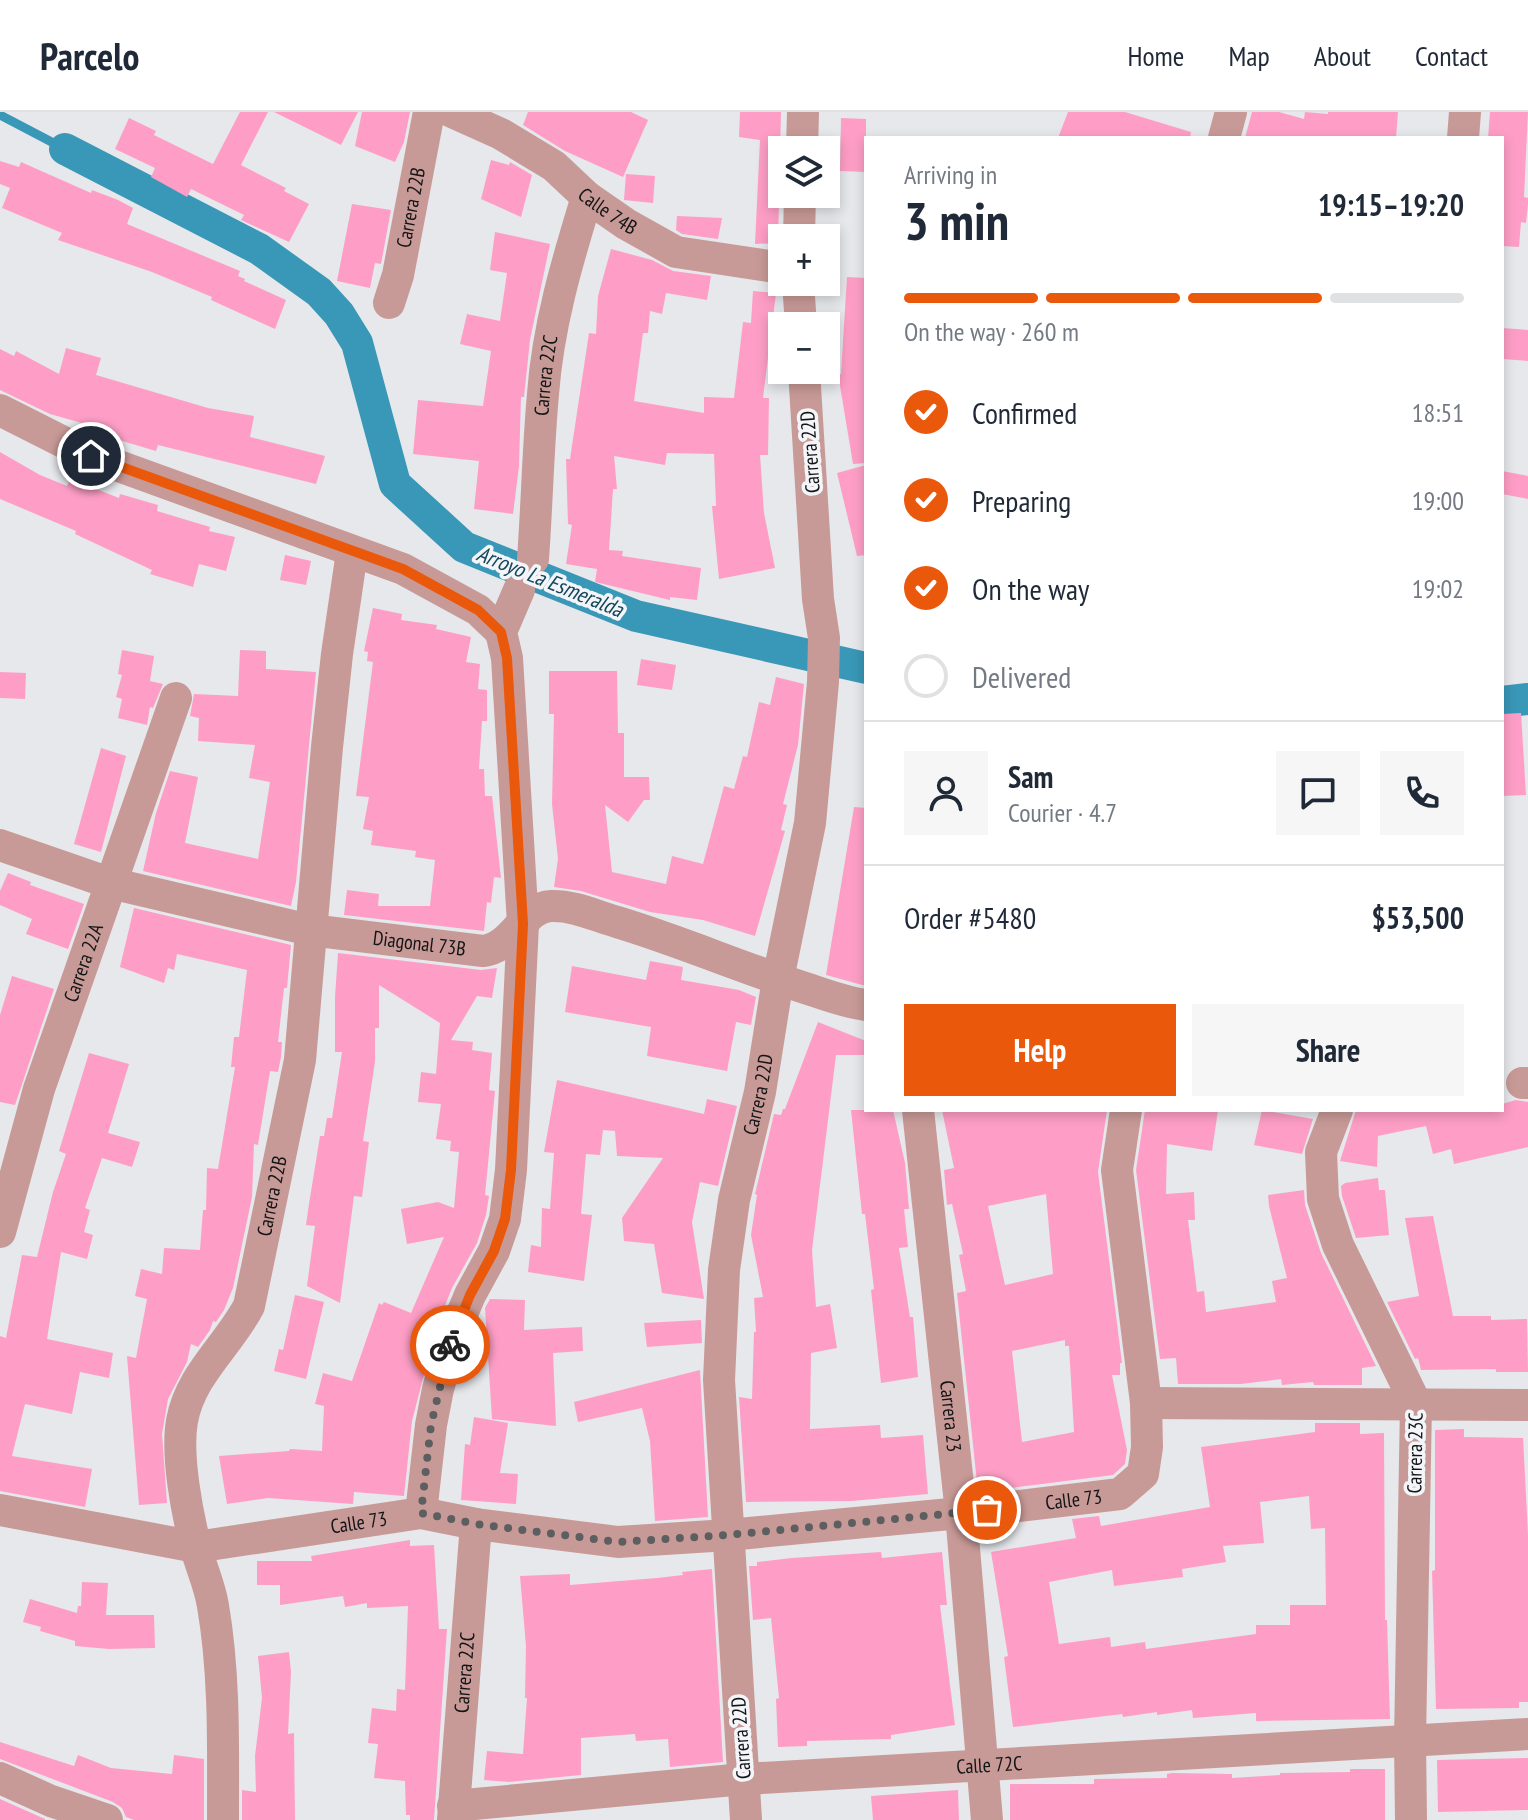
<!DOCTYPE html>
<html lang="en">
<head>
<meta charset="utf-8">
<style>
  :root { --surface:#fff; --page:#f6f6f7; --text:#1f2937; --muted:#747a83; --line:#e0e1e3; --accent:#ea580c }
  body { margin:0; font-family:"PT Sans Narrow",sans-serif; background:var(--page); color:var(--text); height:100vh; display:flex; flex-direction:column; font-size:30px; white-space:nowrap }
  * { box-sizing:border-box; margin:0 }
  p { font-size:26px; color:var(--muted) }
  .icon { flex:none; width:44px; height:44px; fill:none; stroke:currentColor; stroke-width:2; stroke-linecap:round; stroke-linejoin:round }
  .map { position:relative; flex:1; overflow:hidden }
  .side { position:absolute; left:864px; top:24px; width:640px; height:976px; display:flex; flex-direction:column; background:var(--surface); border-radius:0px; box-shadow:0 4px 12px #0003 }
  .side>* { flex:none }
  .controls { position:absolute; left:768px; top:24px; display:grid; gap:16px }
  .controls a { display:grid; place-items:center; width:72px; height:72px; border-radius:0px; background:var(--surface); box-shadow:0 4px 12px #0003; font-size:40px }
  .pin { position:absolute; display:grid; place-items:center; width:68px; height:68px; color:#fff; margin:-34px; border:4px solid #fff; border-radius:50%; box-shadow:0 2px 8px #0007 }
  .courier { position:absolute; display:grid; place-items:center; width:80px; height:80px; margin:-40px; border:6px solid #ea580c; border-radius:50%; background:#fff; color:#222; box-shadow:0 2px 10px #0007 }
  .head em { font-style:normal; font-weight:600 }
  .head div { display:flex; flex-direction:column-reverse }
  .head { display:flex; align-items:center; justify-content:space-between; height:136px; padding:0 40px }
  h1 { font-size:52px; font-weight:600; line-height:60px }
  .bar { display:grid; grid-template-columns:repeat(4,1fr); gap:12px 8px; align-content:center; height:96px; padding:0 40px }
  .bar i { height:10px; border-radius:6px; background:var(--line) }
  .bar .selected { background:var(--accent) }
  .bar p { grid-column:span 4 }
  .line { display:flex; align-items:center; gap:20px; padding:0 40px; border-top:2px solid var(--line) }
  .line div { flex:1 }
  .round { display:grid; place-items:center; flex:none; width:84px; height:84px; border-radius:0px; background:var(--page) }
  ol { padding:0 40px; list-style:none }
  li { display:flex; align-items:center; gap:24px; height:88px }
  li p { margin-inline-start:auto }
  li .icon { padding:8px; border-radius:50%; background:var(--accent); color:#fff; stroke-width:4 }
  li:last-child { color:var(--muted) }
  li i { width:44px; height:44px; border:4px solid var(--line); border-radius:50% }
  .primary-button { display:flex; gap:16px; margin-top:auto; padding:16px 40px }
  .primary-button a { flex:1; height:92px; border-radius:0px; background:var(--accent); color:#fff; font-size:32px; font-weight:600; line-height:92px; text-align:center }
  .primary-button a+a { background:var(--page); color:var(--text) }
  header { display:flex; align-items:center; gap:48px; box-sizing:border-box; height:112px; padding:0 40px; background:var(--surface); border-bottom:2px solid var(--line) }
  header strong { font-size:38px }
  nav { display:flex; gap:44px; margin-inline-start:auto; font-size:28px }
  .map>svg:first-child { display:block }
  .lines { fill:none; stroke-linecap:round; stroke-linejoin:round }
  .stream { stroke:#3997b7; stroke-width:9 }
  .canal { stroke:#3997b7; stroke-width:32 }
  .building { fill:#fe9ec6; fill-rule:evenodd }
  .street { stroke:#c89a97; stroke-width:32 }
  .done { stroke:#5d5e60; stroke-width:8; stroke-dasharray:0 14.4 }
  .route { stroke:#ea580c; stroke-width:10 }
  .labels { text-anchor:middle; stroke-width:7; stroke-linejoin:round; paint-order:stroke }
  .street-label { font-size:20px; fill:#131415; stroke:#f3f5f9 }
  .water-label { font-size:22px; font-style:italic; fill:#14485a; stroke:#f3f5f9 }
</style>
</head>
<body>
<header>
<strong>Parcelo</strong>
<nav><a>Home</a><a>Map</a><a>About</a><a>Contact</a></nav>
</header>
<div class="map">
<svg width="1528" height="1708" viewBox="0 0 1528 1708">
  <rect width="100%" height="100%" fill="#e6e8ec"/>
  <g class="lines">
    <!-- stream -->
    <polyline class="stream" points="0,3 65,37"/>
    <!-- canal -->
    <g class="canal">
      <polyline points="65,37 259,137 319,180 339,202 357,231 395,372 464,435 636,504 866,556"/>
      <polyline points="1502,590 1528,587"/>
    </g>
  </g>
  <!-- building -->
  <g class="building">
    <polygon points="240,0 268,0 241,53 286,76 284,79 309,92 289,130 241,108 244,103 191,77 187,85 151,65 155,56 115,37 129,6 156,19 154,23 213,52"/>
    <polygon points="274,0 358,0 341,33"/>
    <polygon points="362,0 410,0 404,30 395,50 355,34"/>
    <polygon points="528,0 631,0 648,8 623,65 565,39 523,13"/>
    <polygon points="740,0 781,0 778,131 755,132 760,28 739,25"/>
    <polygon points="1068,0 1125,0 1191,20 1190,26 1058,26"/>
    <polygon points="1252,0 1279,0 1304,7 1305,0 1328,2 1328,0 1398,0 1396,26 1245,26"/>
    <polygon points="1490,0 1528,0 1524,85 1528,86 1528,92 1526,111 1521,110 1519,135 1502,134 1502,26 1488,26"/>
    <polygon points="841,6 866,7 866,60 840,59"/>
    <polygon points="491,48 509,53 510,50 532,63 521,105 481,87"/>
    <polygon points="0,49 19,55 21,50 91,81 92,78 118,88 133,96 127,112 240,159 238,164 245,167 244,169 286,188 275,217 211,188 212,185 152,160 58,128 62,121 2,96 10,76 0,72"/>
    <polygon points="626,62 655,64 653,91 624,88"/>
    <polygon points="352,92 391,98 381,152 375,151 370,176 337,169"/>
    <polygon points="677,104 722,106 718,127 682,122 676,118"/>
    <polygon points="495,120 550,132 530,228 524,285 521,285 519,354 513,402 474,397 479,349 413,342 418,288 483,294 491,239 460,232 467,202 500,209 507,161 490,158"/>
    <polygon points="611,137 652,148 673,159 711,164 707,188 666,181 662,202 650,199 648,221 643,221 634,289 704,301 704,285 734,286 743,210 751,211 753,179 776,181 763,286 769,286 768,343 760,343 764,401 775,456 719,467 712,394 716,394 714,342 667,341 665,353 614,344 617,377 613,377 609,438 623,439 622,444 701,456 697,488 670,485 670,488 595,470 597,457 566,452 572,413 568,412 566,347 570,347 589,221 596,222 598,184"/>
    <polygon points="847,165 866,166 866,351 853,352 838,262 841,262"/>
    <polygon points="1502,216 1528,218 1528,249 1502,247"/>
    <polygon points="66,236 101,246 96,263 208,296 254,304 250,325 325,344 316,372 158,333 156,339 129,331 88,318 89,313 50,302 0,278 0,237 14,244 16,239 59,262"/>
    <polygon points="0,340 40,363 67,374 70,367 119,386 120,382 158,393 157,399 210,415 209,419 235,425 226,459 199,452 193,475 150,462 152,458 75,422 76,419 0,387"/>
    <polygon points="866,353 866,443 857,444 837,361"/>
    <polygon points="1502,359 1528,364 1528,387 1502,382"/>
    <polygon points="285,443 311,449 306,473 280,468"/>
    <polygon points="373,496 402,502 401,508 437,513 436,517 471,525 466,550 480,552 478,577 487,578 487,609 482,609 479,657 484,657 485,684 492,684 501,766 494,765 491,791 487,790 484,819 344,803 347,778 379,782 378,794 430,794 435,748 415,745 416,739 371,733 373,719 363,717 369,685 356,684 373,550 367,549 368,540 364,539"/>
    <polygon points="122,538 154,544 150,569 163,572 153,596 150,595 147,613 118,606 122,587 116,585 122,563 118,562"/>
    <polygon points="240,538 266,539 266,557 316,560 296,770 291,794 143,759 156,701 170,659 198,665 185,731 258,747 270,670 249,666 255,633 198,629 199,606 190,604 194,582 238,584"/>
    <polygon points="641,547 676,553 672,578 637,573"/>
    <polygon points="549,559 617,559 618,621 624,621 624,665 649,665 650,688 644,688 628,710 605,693 612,760 666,772 672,744 703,752 724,674 734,677 743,644 747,645 759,590 770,593 776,565 804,572 798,633 783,692 787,693 781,718 785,719 755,824 703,808 650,800 581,779 554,775 558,747 552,692 554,602 549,602"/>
    <polygon points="0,560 26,561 25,587 0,586"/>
    <polygon points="1521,601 1526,683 1502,684 1502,602"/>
    <polygon points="101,636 126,644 101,740 74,732"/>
    <polygon points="854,695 866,696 866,874 826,863"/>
    <polygon points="8,761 31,770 30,773 84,792 68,837 26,822 32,807 0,793 0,779"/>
    <polygon points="134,796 291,833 287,876 284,876 278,930 282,930 281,945 278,960 270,959 258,1033 254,1032 252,1085 233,1176 224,1198 216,1210 213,1209 210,1218 198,1235 191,1232 187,1250 168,1287 162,1322 167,1391 139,1393 127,1244 136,1246 147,1187 135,1184 141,1157 162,1162 164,1136 200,1138 203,1098 206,1098 207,1056 218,1057 235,955 231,955 234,925 239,925 247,858 177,842 174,858 168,856 164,871 120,855"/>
    <polygon points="338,841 481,858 497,856 492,886 477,884 451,928 473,930 472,938 492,941 489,978 495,979 485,1083 489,1084 486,1103 477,1131 452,1176 436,1216 412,1309 404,1384 354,1380 353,1392 268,1386 227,1392 219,1344 289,1339 290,1337 322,1339 324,1294 315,1292 323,1261 352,1269 379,1191 382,1193 384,1190 411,1201 444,1125 407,1132 401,1097 438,1090 454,1096 459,1040 450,1039 451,1029 436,1027 441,992 418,990 421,960 436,962 440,911 379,873 379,916 375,916 375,950 363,1029 369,1030 362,1085 354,1084 340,1191 307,1174 315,1114 306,1113 309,1092 320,1024 324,1024 327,1006 332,1006 342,940 335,940 335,885"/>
    <polygon points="650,849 683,855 681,868 739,878 756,885 751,913 736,910 727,959 647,944 651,915 565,900 572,854 646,868"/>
    <polygon points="12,864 54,877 15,993 0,990 0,903"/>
    <polygon points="818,910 866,929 866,943 836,943 812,1138 816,1195 830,1192 837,1236 811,1241 810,1317 880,1313 881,1326 923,1323 928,1382 852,1389 746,1390 739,1285 752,1287 754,1220 756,1220 754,1186 763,1185 751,1123 757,1083 755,1082 774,1002 781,1003 783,997 785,997"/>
    <polygon points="89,941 129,952 108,1021 140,1030 132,1055 102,1046 85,1096 90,1098 84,1120 93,1123 87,1147 61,1140 47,1227 113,1241 109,1266 80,1260 72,1302 25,1292 12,1344 92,1357 85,1395 0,1379 0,1224 6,1226 22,1143 37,1145 53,1080 66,1042 59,1039"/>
    <polygon points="557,968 704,1002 707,987 737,994 718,1074 700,1070 692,1110 704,1187 662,1181 654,1132 624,1129 622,1106 663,1046 617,1044 615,1019 603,1018 600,1043 586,1042 581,1102 592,1103 584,1169 528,1160 531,1133 541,1135 542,1096 550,1097 554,1041 544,1040"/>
    <polygon points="1516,988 1528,990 1528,1035 1454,1052 1451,1037 1433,1042 1426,1014 1378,1024 1377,1055 1340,1049 1356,998 1502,998 1502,992"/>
    <polygon points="851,998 893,998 905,1051 909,1097 904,1097 908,1135 899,1136 910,1205 913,1205 918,1265 881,1271 871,1178 874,1177 865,1102 862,1102"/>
    <path d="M 942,998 L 1107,998 L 1098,1060 L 1122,1251 L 1120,1251 L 1120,1263 L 1112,1263 L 1127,1338 L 1125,1352 L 1113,1363 L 978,1380 L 957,1181 L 966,1179 L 959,1143 L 963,1142 L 952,1092 L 947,1093 L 944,1058 L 954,1056 ZM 1046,1082 L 1053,1162 L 1005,1173 L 988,1094 ZM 1065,1228 L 1065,1234 L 1069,1234 L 1074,1320 L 1022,1330 L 1012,1239 Z"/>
    <polygon points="1145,998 1218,998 1212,1039 1167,1032 1166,1082 1194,1080 1195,1108 1188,1108 1197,1180 1204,1179 1206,1200 1276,1190 1272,1169 1287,1166 1269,1094 1268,1083 1304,1078 1305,1093 1321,1141 1376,1254 1362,1256 1362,1273 1314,1273 1313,1270 1282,1273 1281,1267 1241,1272 1178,1272 1176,1246 1160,1247 1136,1058"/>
    <polygon points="1262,998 1313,1007 1302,1042 1254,1033"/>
    <polygon points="1378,1066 1379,1078 1385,1078 1389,1123 1356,1126 1342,1084 1341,1074 1345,1071"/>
    <polygon points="1433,1104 1453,1204 1491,1204 1491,1208 1527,1207 1528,1260 1496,1260 1496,1257 1421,1258 1418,1246 1415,1247 1387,1190 1419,1184 1405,1106"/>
    <polygon points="295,1183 324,1190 306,1267 274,1259 279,1237 283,1238"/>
    <polygon points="490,1187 525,1188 524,1218 582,1215 583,1239 553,1241 556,1314 492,1307 485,1196"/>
    <polygon points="701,1208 702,1231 647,1235 644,1211"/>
    <polygon points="700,1258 708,1405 655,1409 650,1329 642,1296 578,1310 574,1290"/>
    <polygon points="474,1305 508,1311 500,1361 518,1362 516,1392 461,1388 465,1332 470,1333"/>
    <path d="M 1315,1311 L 1360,1311 L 1360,1322 L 1384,1321 L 1385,1508 L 1387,1508 L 1390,1607 L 1256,1609 L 1256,1601 L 1193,1606 L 1192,1598 L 1157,1603 L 1157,1600 L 1123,1605 L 1122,1602 L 1013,1615 L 1004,1545 L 1008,1544 L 991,1440 L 1076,1426 L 1072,1407 L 1099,1404 L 1101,1414 L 1210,1395 L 1201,1335 L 1315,1320 ZM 1309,1384 L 1311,1417 L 1325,1416 L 1326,1493 L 1290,1493 L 1290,1513 L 1256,1513 L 1256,1522 L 1146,1537 L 1145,1530 L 1111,1535 L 1110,1525 L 1059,1532 L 1049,1470 L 1112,1458 L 1114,1474 L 1183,1465 L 1182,1457 L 1226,1450 L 1223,1434 L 1264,1431 L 1260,1390 Z"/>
    <polygon points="1464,1317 1464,1325 1523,1326 1528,1422 1528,1590 1519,1590 1519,1596 1436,1597 1432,1459 1435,1458 1435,1318"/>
    <polygon points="410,1428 410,1434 434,1433 439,1517 447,1517 434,1708 410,1708 410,1703 406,1703 405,1669 374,1666 378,1632 368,1631 372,1596 396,1599 397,1577 405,1578 408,1494 367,1496 367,1491 345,1495 343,1484 280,1493 280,1473 257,1473 257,1449 312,1449 311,1444"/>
    <polygon points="881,1440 882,1446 942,1440 947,1493 940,1493 955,1613 891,1623 891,1627 807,1629 807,1634 778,1635 776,1587 779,1586 771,1506 753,1508 749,1454 757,1454 757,1450 792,1446"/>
    <polygon points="712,1457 723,1650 670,1655 668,1627 636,1629 635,1622 581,1626 581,1663 509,1670 484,1668 487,1639 523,1642 527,1586 525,1586 526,1534 520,1464 570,1462 570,1473 657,1466 683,1463 682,1460"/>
    <polygon points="82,1470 108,1471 106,1503 154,1503 155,1536 109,1537 75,1534 75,1529 40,1519 41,1515 23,1510 30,1487 77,1501 78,1494 81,1494"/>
    <polygon points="289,1540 291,1560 288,1622 294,1621 295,1708 242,1708 242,1678 256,1680 255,1644 262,1586 258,1544"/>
    <polygon points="0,1630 74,1654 78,1643 111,1656 172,1662 174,1643 204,1647 204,1708 134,1708 126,1705 122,1696 113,1690 0,1647"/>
    <polygon points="1528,1646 1528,1698 1438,1700 1437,1648"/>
    <polygon points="1350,1657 1385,1657 1385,1708 1010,1708 1010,1672 1094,1672 1094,1667 1167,1666 1167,1662 1172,1661 1232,1662 1232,1666 1280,1663 1280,1661 1350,1660"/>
    <polygon points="958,1678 959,1708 873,1708 871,1684"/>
    <polygon points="0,1687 45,1707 45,1708 0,1708"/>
  </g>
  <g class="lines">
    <!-- street -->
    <g class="street">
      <path id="s1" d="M 452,0 L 501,22 L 554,54 L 587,85 L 626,112 L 676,140 L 782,156"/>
      <polyline points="1224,26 1231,0"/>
      <polyline points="1463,26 1465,0"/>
      <polyline points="802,38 803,0"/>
      <polyline points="799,126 800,82"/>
      <polyline points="798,170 801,214"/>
      <path id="s2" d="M 389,191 L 398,163 L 429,0"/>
      <polyline points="0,298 91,344 403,457 478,498 501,520"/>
      <path id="s3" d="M 533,447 C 537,392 538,337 543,282 C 548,214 567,150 587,85"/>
      <path id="s4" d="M 0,733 L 110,771 L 310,818 L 483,839 C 515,835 523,795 551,794 C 573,793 596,804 617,810 C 677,828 735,853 796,873 C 819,880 842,890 866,893"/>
      <polyline points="1522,971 1528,971"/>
      <path id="s5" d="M 918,998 L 961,1401 L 987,1708"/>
      <polyline points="1337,998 1321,1040 1323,1087 1338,1133 1416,1292 1410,1629 1411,1708"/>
      <path id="s6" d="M 0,1120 L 39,977 L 176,586"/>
      <polyline points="1146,1291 1528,1293"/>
      <path id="s7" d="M 0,1398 L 196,1435 L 421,1401 L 476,1412 L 618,1430 L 728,1423 L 961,1401 L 1120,1382 L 1143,1362 L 1147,1335 L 1146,1291 L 1117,1058 L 1126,998"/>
      <polyline points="421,1401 431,1313 438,1277 454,1221 470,1183 494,1139 505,1107 511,1058 523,812 507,546 501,520 519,478"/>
      <polyline points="0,1666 51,1689 107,1708"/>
      <path id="s8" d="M 453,1694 L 744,1667 L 1528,1622"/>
      <path id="s9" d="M 223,1708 C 223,1637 225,1564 213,1494 C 210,1474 201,1455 196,1436 C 187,1401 176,1343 182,1309 C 190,1263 228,1234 249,1194 L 300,948 L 327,635 L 337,542 L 352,440"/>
      <path id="s10" d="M 453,1708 L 476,1412"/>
      <path id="s11" d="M 746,1708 L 719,1268 L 724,1158 L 734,1088 L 760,980 L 778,867 L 810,711 L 823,570 L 824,526 L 818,487 L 804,258"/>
    </g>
  </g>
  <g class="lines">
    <!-- done -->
    <polyline class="done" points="450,1233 431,1313 421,1401 476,1412 618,1430 728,1423 987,1398"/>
    <!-- route -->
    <polyline class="route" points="91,344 403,457 478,498 501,520 507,546 523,812 511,1058 505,1107 494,1139 470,1183 450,1233"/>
  </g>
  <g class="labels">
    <!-- street labels -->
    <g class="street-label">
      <text dy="7" stroke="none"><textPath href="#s2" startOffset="98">Carrera 22B</textPath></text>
      <text dy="7" stroke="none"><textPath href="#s1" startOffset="186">Calle 74B</textPath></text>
      <text dy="7" stroke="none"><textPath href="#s3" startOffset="184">Carrera 22C</textPath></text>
      <text transform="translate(810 340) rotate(-94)" y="7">Carrera 22D</text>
      <text dy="7" stroke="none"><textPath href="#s4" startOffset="432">Diagonal 73B</textPath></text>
      <text dy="7" stroke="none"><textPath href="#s6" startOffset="282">Carrera 22A</textPath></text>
      <text dy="7" stroke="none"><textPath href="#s11" startOffset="730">Carrera 22D</textPath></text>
      <text dy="7" stroke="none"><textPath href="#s9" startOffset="650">Carrera 22B</textPath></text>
      <text dy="7" stroke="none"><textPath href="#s5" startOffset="308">Carrera 23</textPath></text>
      <text transform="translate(1415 1341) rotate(-89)" y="7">Carrera 23C</text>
      <text dy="7" stroke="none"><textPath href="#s7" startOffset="1084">Calle 73</textPath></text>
      <text dy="7" stroke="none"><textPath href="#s7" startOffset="364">Calle 73</textPath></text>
      <text dy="7" stroke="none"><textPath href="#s10" startOffset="148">Carrera 22C</textPath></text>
      <text transform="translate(741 1626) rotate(-94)" y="7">Carrera 22D</text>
      <text dy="7" stroke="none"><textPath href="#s8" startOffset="538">Calle 72C</textPath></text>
    </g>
    <!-- water labels -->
    <g class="water-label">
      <text transform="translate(550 469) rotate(22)" y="8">Arroyo La Esmeralda</text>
    </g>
  </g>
</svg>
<div class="controls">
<a><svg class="icon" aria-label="layers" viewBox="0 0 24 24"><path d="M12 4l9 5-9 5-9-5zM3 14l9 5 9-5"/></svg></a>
<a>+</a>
<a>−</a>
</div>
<div class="pin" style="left:987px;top:1398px;background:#ea580c"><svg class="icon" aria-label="bag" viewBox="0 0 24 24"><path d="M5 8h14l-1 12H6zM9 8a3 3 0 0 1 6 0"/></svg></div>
<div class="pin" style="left:91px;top:344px;background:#1f2937"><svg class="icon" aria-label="home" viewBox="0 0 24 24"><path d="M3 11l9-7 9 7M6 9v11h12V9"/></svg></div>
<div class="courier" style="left:450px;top:1233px"><svg class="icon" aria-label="bike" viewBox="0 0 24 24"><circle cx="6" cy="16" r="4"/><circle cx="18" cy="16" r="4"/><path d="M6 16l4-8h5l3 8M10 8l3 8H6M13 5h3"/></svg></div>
<section class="side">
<div class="head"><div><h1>3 min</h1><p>Arriving in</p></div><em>19:15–19:20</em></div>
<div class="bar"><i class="selected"></i><i class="selected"></i><i class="selected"></i><i></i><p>On the way · 260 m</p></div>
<ol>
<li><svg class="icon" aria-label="check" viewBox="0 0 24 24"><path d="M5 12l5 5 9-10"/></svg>Confirmed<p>18:51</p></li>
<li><svg class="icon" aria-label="check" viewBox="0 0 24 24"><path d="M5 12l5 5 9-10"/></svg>Preparing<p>19:00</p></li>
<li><svg class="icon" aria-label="check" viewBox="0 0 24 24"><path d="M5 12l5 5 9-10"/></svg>On the way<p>19:02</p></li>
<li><i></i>Delivered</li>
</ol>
<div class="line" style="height:144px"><a class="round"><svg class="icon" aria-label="person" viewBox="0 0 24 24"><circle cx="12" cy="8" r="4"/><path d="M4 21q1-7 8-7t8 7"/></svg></a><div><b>Sam</b><p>Courier · 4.7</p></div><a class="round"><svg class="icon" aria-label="chat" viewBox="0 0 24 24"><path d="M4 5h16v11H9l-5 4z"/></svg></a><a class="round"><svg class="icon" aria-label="phone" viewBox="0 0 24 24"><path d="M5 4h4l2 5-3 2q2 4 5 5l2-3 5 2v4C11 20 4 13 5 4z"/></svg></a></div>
<div class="line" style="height:104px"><div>Order #5480</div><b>$53,500</b></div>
<div class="primary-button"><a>Help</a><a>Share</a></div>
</section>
</div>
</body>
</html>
